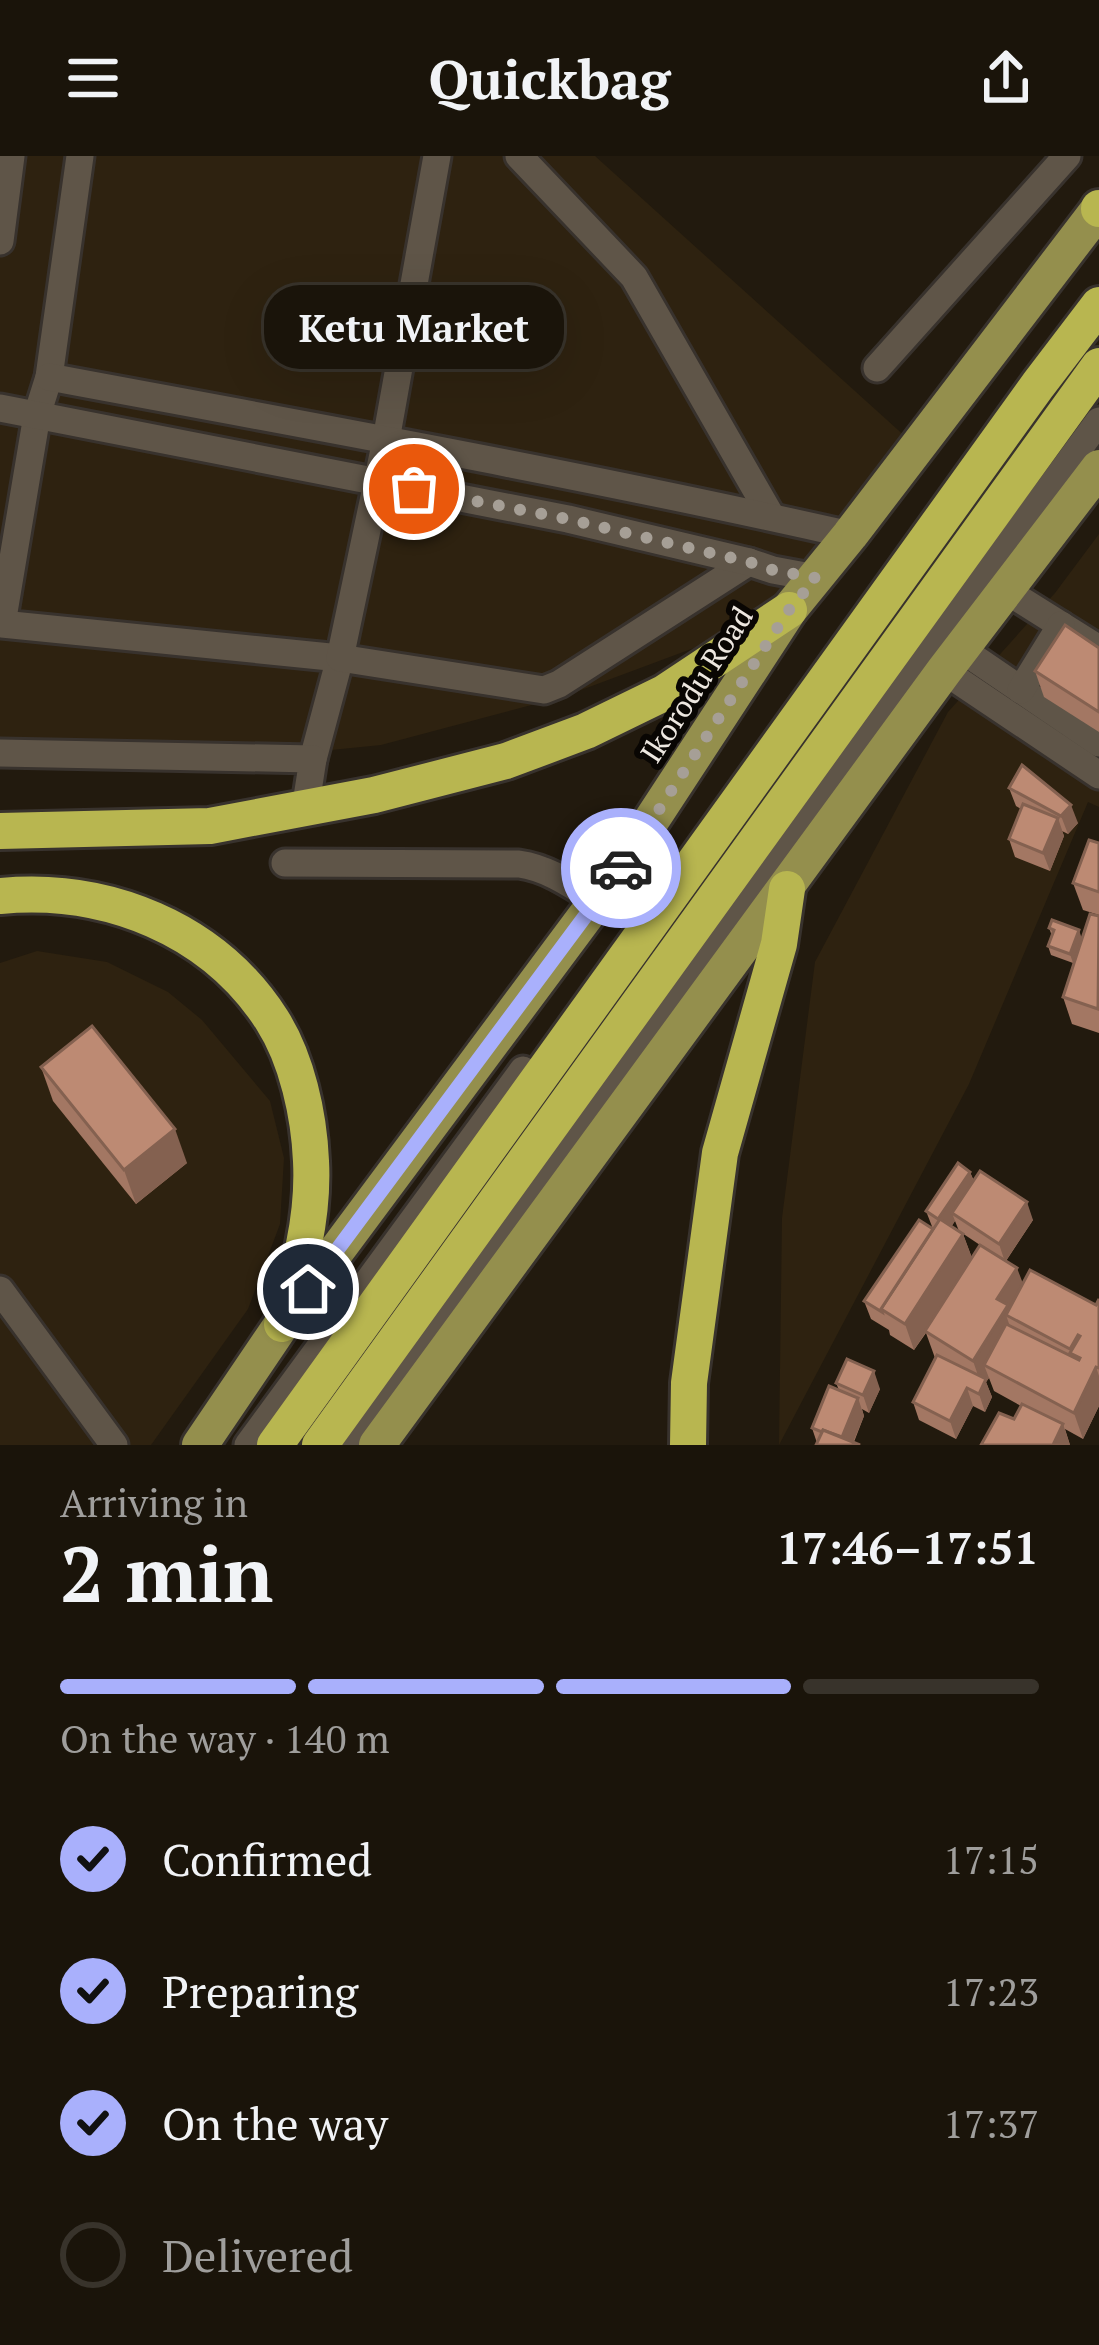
<!DOCTYPE html>
<html lang="en">
<head>
<meta charset="utf-8">
<style>
  :root { --surface:#1a140a; --page:#231d13; --text:#f1f3f6; --muted:#9f9e9c; --line:#38332b; --accent:#a9b0fc }
  body { margin:0; font-family:"PT Serif",serif; background:var(--page); color:var(--text); height:100vh; display:flex; flex-direction:column; font-size:45px; white-space:nowrap }
  * { box-sizing:border-box; margin:0 }
  p { font-size:39px; color:var(--muted) }
  .icon { flex:none; width:66px; height:66px; fill:none; stroke:currentColor; stroke-width:2; stroke-linecap:round; stroke-linejoin:round }
  .map { position:relative; height:1289px; overflow:hidden }
  .drawer { display:flex; flex-direction:column; background:var(--surface); flex:1 }
  .drawer>* { flex:none }
  .pin { position:absolute; display:grid; place-items:center; width:102px; height:102px; color:#fff; margin:-51px; border:6px solid #fff; border-radius:50%; box-shadow:0 3px 12px #0007 }
  .courier { position:absolute; display:grid; place-items:center; width:120px; height:120px; margin:-60px; border:9px solid #a9b0fc; border-radius:50%; background:#fff; color:#222; box-shadow:0 3px 15px #0007 }
  .bubble { position:absolute; height:84px; border-radius:36px; background:var(--surface); box-shadow:0 12px 48px #0002,0 0 0 3px var(--line); font-size:39px; font-weight:700; line-height:84px; text-align:center }
  .overview em { font-style:normal; font-weight:700 }
  .overview div { display:flex; flex-direction:column-reverse }
  .overview { display:flex; align-items:center; justify-content:space-between; height:204px; padding:0 60px }
  h1 { font-size:78px; font-weight:700; line-height:90px }
  .bar { display:grid; grid-template-columns:repeat(4,1fr); gap:18px 12px; align-content:center; height:144px; padding:0 60px }
  .bar i { height:15px; border-radius:9px; background:var(--line) }
  .bar .on { background:var(--accent) }
  .bar p { grid-column:span 4 }
  ol { padding:0 60px; list-style:none }
  li { display:flex; align-items:center; gap:36px; height:132px }
  li p { margin-inline-start:auto }
  li .icon { padding:12px; border-radius:50%; background:var(--accent); color:#111; stroke-width:4 }
  li:last-child { color:var(--muted) }
  li i { width:66px; height:66px; border:6px solid var(--line); border-radius:50% }
  header { display:flex; justify-content:space-between; align-items:center; height:156px; padding:0 60px; background:var(--surface); font-size:54px; font-weight:700 }
  .map>svg:first-child { display:block }
  .built { fill:#2e2210 }
  .lines { fill:none; stroke-linecap:round; stroke-linejoin:round }
  .minor-casing { stroke:#38322d; stroke-width:33 }
  .major-casing { stroke:#38322d; stroke-width:42 }
  .highway-casing { stroke:#38322d; stroke-width:42 }
  .minor { stroke:#5f5548; stroke-width:27 }
  .major { stroke:#948f4d; stroke-width:36 }
  .highway { stroke:#b8b650; stroke-width:36 }
  .wall { fill:#a37763; fill-rule:evenodd }
  .shaded-wall { fill:#846150 }
  .building { fill:#bd8a73; stroke:#846150; stroke-width:3 }
  .done { stroke:#a69f96; stroke-width:12; stroke-dasharray:0 21.6 }
  .route { stroke:#a9b0fc; stroke-width:15 }
  .labels { text-anchor:middle; stroke-width:12; stroke-linejoin:round; paint-order:stroke }
  .street-label { font-size:30px; fill:#ede7e0; stroke:#090603 }
</style>
</head>
<body>
<header><svg class="icon" aria-label="menu" viewBox="0 0 24 24"><path d="M4 6h16M4 12h16M4 18h16"/></svg>Quickbag<svg class="icon" aria-label="share" viewBox="0 0 24 24"><path d="M12 15V3M7 8l5-5 5 5M5 13v7h14v-7"/></svg></header>
<div class="map">
<svg width="1099" height="1289" viewBox="0 0 1099 1289">
  <rect width="100%" height="100%" fill="#221a0e"/>
  <!-- built -->
  <g class="built">
    <polygon points="0,0 595,0 908,283 745,473 565,540 381,589 200,607 0,601"/>
    <polygon points="1099,378 1099,651 1088,646 969,928 779,1289 782,1062 815,806 948,556 1055,437"/>
    <polygon points="37,795 107,806 168,836 202,864 270,945 284,1002 280,1068 248,1153 151,1289 0,1289 0,807"/>
  </g>
  <g class="lines">
    <defs>
      <g id="minor">
        <polyline points="80,0 49,221 37,259 2,468 340,502 313,603"/>
        <polyline points="437,0 386,284 340,502 544,534 559,528 749,406"/>
        <polyline points="519,0 634,121 771,360"/>
        <polyline points="0,85 11,0"/>
        <polyline points="877,212 1067,0"/>
        <path d="M 49,221 C 317,271 585,319 850,379"/>
        <polyline points="0,252 568,363 749,406 773,414 816,422"/>
        <polyline points="1005,434 1099,493"/>
        <polyline points="961,493 1099,587"/>
        <polyline points="944,515 1099,619"/>
        <polyline points="1021,534 1061,469"/>
        <polyline points="0,597 313,603 305,654"/>
        <path d="M 285,707 L 519,708 C 548,712 572,729 597,745"/>
        <polyline points="0,1134 114,1289"/>
        <polyline points="248,1289 523,914"/>
        <polyline points="350,1289 556,1004 1099,265"/>
      </g>
      <g id="major">
        <polyline points="200,1289 282,1168 611,726 789,454 850,379 1099,53"/>
        <polyline points="377,1289 944,515 1099,312"/>
      </g>
      <g id="highway">
        <polyline points="1099,53 1099,52"/>
        <polyline points="0,675 210,670 374,639 506,605 586,575 664,537 789,454"/>
        <path d="M 0,740 C 106,730 213,772 272,864 C 297,903 309,959 311,1005 C 314,1062 299,1116 282,1168"/>
        <polyline points="275,1289 1038,229 1099,149"/>
        <polyline points="320,1289 1099,210"/>
        <polyline points="688,1289 689,1227 720,997 779,788 787,733"/>
      </g>
    </defs>
    <!-- minor casing -->
    <use href="#minor" class="minor-casing"/>
    <!-- major casing -->
    <use href="#major" class="major-casing"/>
    <!-- highway casing -->
    <use href="#highway" class="highway-casing"/>
    <!-- minor -->
    <use href="#minor" class="minor"/>
    <!-- major -->
    <use href="#major" class="major"/>
    <!-- highway -->
    <use href="#highway" class="highway"/>
  </g>
  <!-- wall -->
  <g class="wall">
    <polygon points="1099,492 1099,576 1044,541 1035,515"/>
    <polygon points="1009,632 1078,667 1068,678 1062,675 1064,680 1050,715 1015,701 1009,683 1021,653 1016,650"/>
    <polygon points="1099,687 1099,759 1083,754 1073,727"/>
    <polygon points="1099,760 1099,877 1072,868 1063,841 1073,807 1051,799 1048,790 1052,780 1049,772 1082,783"/>
    <polygon points="41,911 187,1007 136,1048 53,945"/>
    <path d="M 970,1016 L 974,1025 L 1033,1064 L 1006,1105 L 1023,1128 L 1096,1149 L 1099,1143 L 1099,1250 L 1083,1283 L 1065,1273 L 1070,1289 L 1014,1263 L 1021,1250 L 994,1235 L 989,1222 L 986,1226 L 992,1241 L 985,1256 L 973,1250 L 956,1283 L 919,1264 L 913,1246 L 935,1202 L 926,1177 L 914,1194 L 890,1179 L 889,1174 L 871,1163 L 864,1145 L 933,1073 L 926,1055 ZM 955,1065 L 959,1075 L 986,1093 L 972,1102 L 963,1078 L 951,1071 Z"/>
    <polygon points="836,1227 880,1233 869,1257 862,1253 864,1260 854,1286 817,1287 812,1272 839,1234"/>
  </g>
  <!-- shaded-wall -->
  <g class="shaded-wall">
    <polygon points="1071,649 1078,667 1068,678 1061,660"/>
    <polygon points="1058,662 1064,680 1050,715 1043,697"/>
    <polygon points="1079,774 1082,783 1073,807 1070,798"/>
    <polygon points="175,973 187,1007 136,1048 124,1014"/>
    <polygon points="970,1016 977,1034 952,1057 955,1065 944,1081 938,1063"/>
    <polygon points="1027,1046 1033,1064 1005,1106 999,1088"/>
    <polygon points="963,1078 973,1105 914,1194 905,1168"/>
    <polygon points="1017,1112 1027,1138 1006,1159 1014,1182 984,1209 989,1222 986,1226 992,1241 985,1256 979,1238 982,1231 973,1205 997,1143"/>
    <polygon points="1096,1211 1099,1220 1099,1250 1083,1283 1074,1257"/>
    <polygon points="874,1215 880,1233 869,1257 863,1239"/>
    <polygon points="967,1232 973,1250 956,1283 950,1265"/>
    <polygon points="858,1242 864,1260 852,1289 841,1284"/>
    <polygon points="1063,1268 1070,1289 1053,1289"/>
  </g>
  <!-- building -->
  <g class="building">
    <polygon points="1065,469 1099,492 1099,556 1035,515"/>
    <polygon points="1022,609 1071,649 1061,660 1009,632"/>
    <polygon points="1023,648 1058,662 1043,697 1009,683"/>
    <polygon points="1089,684 1099,687 1099,736 1073,727"/>
    <polygon points="1090,758 1099,760 1098,853 1063,841"/>
    <polygon points="1052,764 1079,774 1070,798 1048,790 1054,774 1049,772"/>
    <polygon points="92,870 175,973 124,1014 41,911"/>
    <polygon points="958,1007 970,1016 938,1063 926,1055"/>
    <polygon points="980,1015 1027,1046 999,1088 952,1057"/>
    <polygon points="940,1063 963,1078 905,1168 881,1153"/>
    <polygon points="919,1064 933,1073 881,1153 882,1156 864,1145"/>
    <polygon points="980,1089 1017,1112 997,1143 1008,1149 973,1205 925,1175"/>
    <polygon points="1030,1114 1096,1149 1099,1143 1099,1212 1096,1211 1074,1257 984,1209 1006,1168 1079,1204 1080,1202 1070,1197 1080,1180 1078,1179 1070,1193 1006,1159"/>
    <polygon points="937,1199 986,1223 979,1238 967,1232 950,1265 913,1246"/>
    <polygon points="847,1203 874,1215 863,1239 836,1227"/>
    <polygon points="829,1230 858,1242 842,1281 823,1274 822,1276 812,1272"/>
    <polygon points="1022,1248 1063,1268 1053,1289 981,1289 999,1257 1014,1263"/>
    <polygon points="823,1274 860,1289 816,1289"/>
  </g>
  <g class="lines">
    <!-- done -->
    <polyline class="done" points="414,333 568,363 749,406 773,414 816,422 789,454 621,712"/>
    <!-- route -->
    <polyline class="route" points="308,1133 621,712"/>
  </g>
  <g class="labels">
    <!-- street labels -->
    <g class="street-label">
      <text transform="translate(697 529) rotate(-57)" y="10">Ikorodu Road</text>
    </g>
  </g>
</svg>
<div class="pin" style="left:414px;top:333px;background:#ea580c"><svg class="icon" aria-label="bag" viewBox="0 0 24 24"><path d="M5 8h14l-1 12H6zM9 8a3 3 0 0 1 6 0"/></svg></div>
<div class="pin" style="left:308px;top:1133px;background:#1f2937"><svg class="icon" aria-label="home" viewBox="0 0 24 24"><path d="M3 11l9-7 9 7M6 9v11h12V9"/></svg></div>
<div class="courier" style="left:621px;top:712px"><svg class="icon" aria-label="car" viewBox="0 0 24 24"><path d="M5 17H2v-5l4-1 3-4h7l3 4 3 1v5h-3M9 17h6M6 11h13"/><circle cx="7" cy="17" r="2"/><circle cx="17" cy="17" r="2"/></svg></div>
<div class="bubble" style="left:264px;top:129px;width:300px">Ketu Market</div>
</div>
<section class="drawer">
<div class="overview"><div><h1>2 min</h1><p>Arriving in</p></div><em>17:46–17:51</em></div>
<div class="bar"><i class="on"></i><i class="on"></i><i class="on"></i><i></i><p>On the way · 140 m</p></div>
<ol>
<li><svg class="icon" aria-label="check" viewBox="0 0 24 24"><path d="M5 12l5 5 9-10"/></svg>Confirmed<p>17:15</p></li>
<li><svg class="icon" aria-label="check" viewBox="0 0 24 24"><path d="M5 12l5 5 9-10"/></svg>Preparing<p>17:23</p></li>
<li><svg class="icon" aria-label="check" viewBox="0 0 24 24"><path d="M5 12l5 5 9-10"/></svg>On the way<p>17:37</p></li>
<li><i></i>Delivered</li>
</ol>
</section>
</body>
</html>
